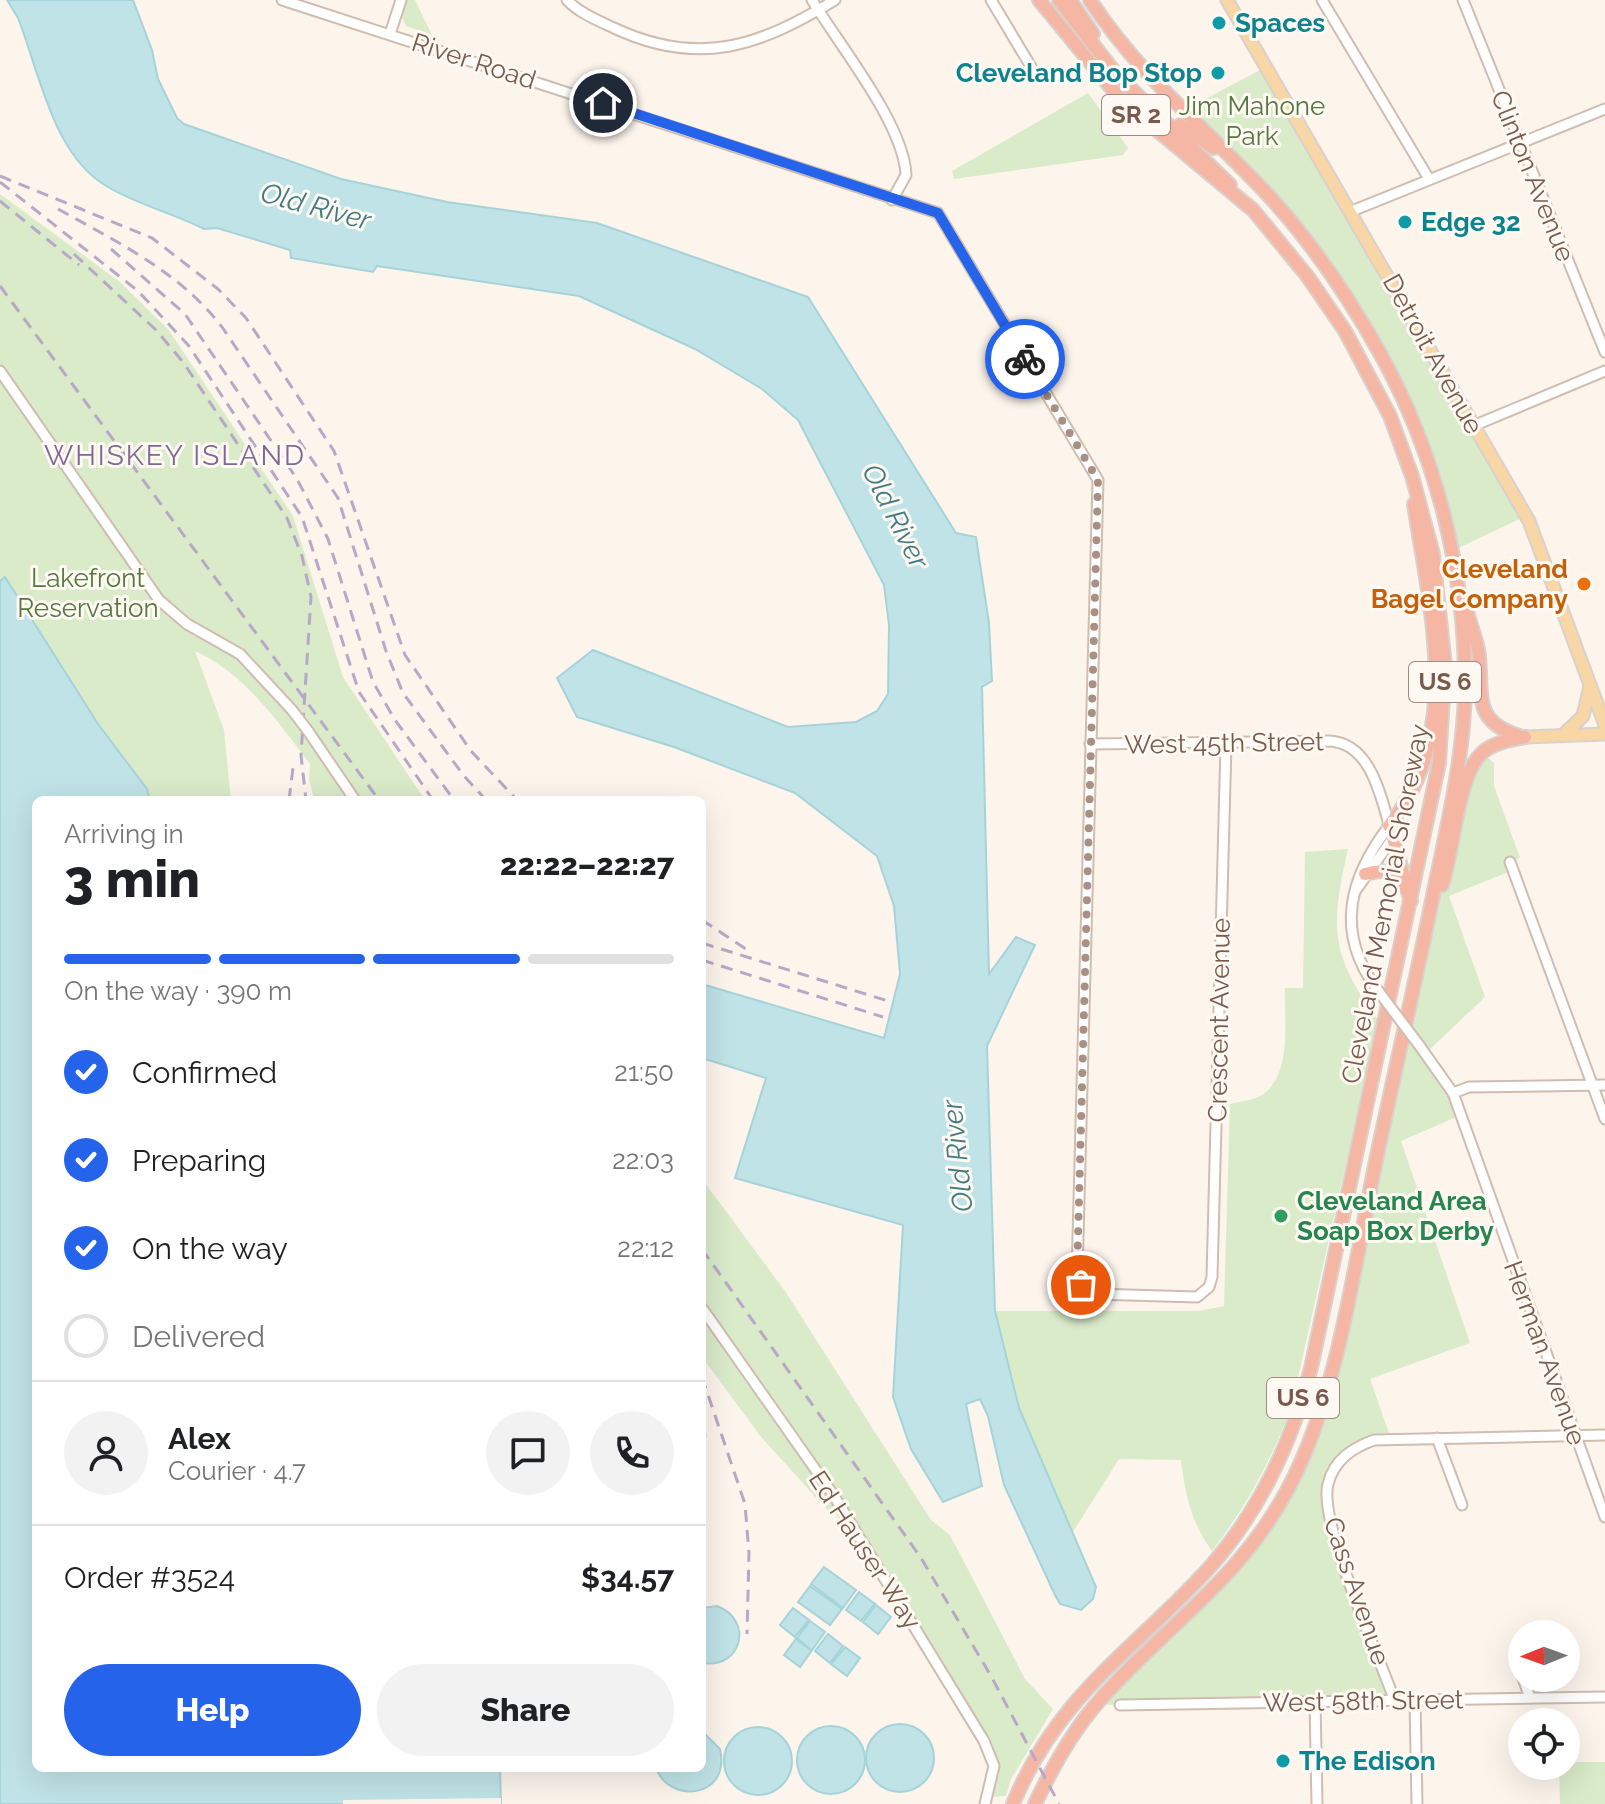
<!DOCTYPE html>
<html lang="en">
<head>
<meta charset="utf-8">
<style>
  :root { --surface:#fff; --page:#f2f2f2; --text:#202124; --muted:#757577; --line:#e0e0e0; --accent:#2563eb }
  body { margin:0; font-family:Raleway,sans-serif; background:var(--page); color:var(--text); height:100vh; display:flex; flex-direction:column; font-size:30px; white-space:nowrap }
  * { box-sizing:border-box; margin:0 }
  p { font-size:26px; color:var(--muted) }
  .icon { flex:none; width:44px; height:44px; fill:none; stroke:currentColor; stroke-width:2; stroke-linecap:round; stroke-linejoin:round }
  .map { position:relative; flex:1; overflow:hidden }
  .drawer { position:absolute; left:32px; top:796px; width:674px; height:976px; display:flex; flex-direction:column; background:var(--surface); border-radius:12px; box-shadow:0 8px 32px #0002 }
  .drawer>* { flex:none }
  .needle { width:52px; rotate:269deg }
  .fabs { position:absolute; left:1508px; top:1620px; display:grid; gap:16px }
  .fabs a { display:grid; place-items:center; width:72px; height:72px; border-radius:50%; background:var(--surface); box-shadow:0 8px 32px #0002; font-size:40px }
  .pin { position:absolute; display:grid; place-items:center; width:68px; height:68px; color:#fff; margin:-34px; border:4px solid #fff; border-radius:50%; box-shadow:0 2px 8px #0007 }
  .courier { position:absolute; display:grid; place-items:center; width:80px; height:80px; margin:-40px; border:6px solid #2563eb; border-radius:50%; background:#fff; color:#222; box-shadow:0 2px 10px #0007 }
  .head em { font-style:normal; font-weight:800 }
  .head div { display:flex; flex-direction:column-reverse }
  .head { display:flex; align-items:center; justify-content:space-between; height:136px; padding:0 32px }
  h1 { font-size:52px; font-weight:800; line-height:60px }
  .bar { display:grid; grid-template-columns:repeat(4,1fr); gap:12px 8px; align-content:center; height:96px; padding:0 32px }
  .bar i { height:10px; border-radius:6px; background:var(--line) }
  .bar .on { background:var(--accent) }
  .bar p { grid-column:span 4 }
  .line { display:flex; align-items:center; gap:20px; padding:0 32px; border-top:2px solid var(--line) }
  .line div { flex:1 }
  .round { display:grid; place-items:center; flex:none; width:84px; height:84px; border-radius:42px; background:var(--page) }
  ol { padding:0 32px; list-style:none }
  li { display:flex; align-items:center; gap:24px; height:88px }
  li p { margin-inline-start:auto }
  li .icon { padding:8px; border-radius:50%; background:var(--accent); color:#fff; stroke-width:4 }
  li:last-child { color:var(--muted) }
  li i { width:44px; height:44px; border:4px solid var(--line); border-radius:50% }
  .cta { display:flex; gap:16px; margin-top:auto; padding:16px 32px }
  .cta a { flex:1; height:92px; border-radius:48px; background:var(--accent); color:#fff; font-size:32px; font-weight:800; line-height:92px; text-align:center }
  .cta a+a { background:var(--page); color:var(--text) }
  .map>svg:first-child { display:block }
  .green { fill:#d9ebc9 }
  .water { fill:#bfe3e7; stroke:#a6d3d9; stroke-width:2 }
  .pier { fill:#fdf5ec }
  .lines { fill:none; stroke-linecap:round; stroke-linejoin:round }
  .minor-casing { stroke:#d0bdb0; stroke-width:13 }
  .major-casing { stroke:#d9d1cd; stroke-width:15 }
  .highway-casing { stroke:#d9d1cd; stroke-width:16 }
  .minor { stroke:#fff; stroke-width:9 }
  .major { stroke:#f9d6a6; stroke-width:11 }
  .highway { stroke:#f5b6a4; stroke-width:12 }
  .rail { stroke:#b8a8c8; stroke-width:3; stroke-dasharray:12 8; stroke-linecap:butt }
  .minor-bridge-casing { stroke:#d0bdb0; stroke-width:13; stroke-linecap:butt }
  .minor-bridge { stroke:#fff; stroke-width:9 }
  .done { stroke:#a79185; stroke-width:8; stroke-dasharray:0 14.4 }
  .route { stroke:#2563eb; stroke-width:10 }
  .culture-dot { fill:#0f9aa8; stroke:#fff9f3; stroke-width:3 }
  .food-dot { fill:#e8710a; stroke:#fff9f3; stroke-width:3 }
  .leisure-dot { fill:#2e9e5b; stroke:#fff9f3; stroke-width:3 }
  .labels { text-anchor:middle; stroke-width:6; stroke-linejoin:round; paint-order:stroke }
  .shield { fill:#fff9f3; stroke:#a18a80; stroke-width:2 }
  .shield-label { font-size:24px; font-weight:bold; fill:#795b4e }
  .culture-label { font-size:26px; font-weight:bold; fill:#0d838f; stroke:#fff9f3; text-anchor:start }
  .street-label { font-size:26px; fill:#795b4e; stroke:#fff9f3 }
  .park-label { font-size:26px; fill:#557842; stroke:#fff9f3 }
  .food-label { font-size:26px; font-weight:bold; fill:#c56008; stroke:#fff9f3; text-anchor:end }
  .leisure-label { font-size:26px; font-weight:bold; fill:#27864d; stroke:#fff9f3; text-anchor:start }
  .water-label { font-size:28px; font-style:italic; fill:#447c84; stroke:#fff9f3 }
  .neighbourhood-label { font-size:28px; letter-spacing:2px; fill:#826694; stroke:#fff9f3 }
</style>
</head>
<body>
<div class="map">
<svg width="1605" height="1804" viewBox="0 0 1605 1804">
  <rect width="100%" height="100%" fill="#fdf5ec"/>
  <!-- green -->
  <g class="green">
    <polygon points="394,0 415,0 432,35 406,26"/>
    <polygon points="1266,67 1526,516 1452,551 1412,419 1323,263 1184,110"/>
    <polygon points="1088,93 1128,148 1123,155 954,179 952,171"/>
    <path d="M 0,194 L 120,282 L 168,329 L 293,516 L 343,677 L 425,800 L 314,800 L 309,779 L 310,764 C 279,723 243,672 195,651 L 224,730 L 231,800 L 142,800 L 106,736 L 0,814 L 0,779 L 91,712 L 81,698 L 0,757 L 0,723 L 66,674 L 46,645 L 0,608 Z"/>
    <polygon points="1482,753 1494,763 1494,786 1520,858 1511,862 1513,870 1449,896 1485,997 1426,1053 1461,1115 1401,1141 1470,1343 1370,1379 1391,1439 1358,1446 1331,1475 1330,1522 1394,1699 1096,1705 1262,1532 1320,1412 1426,933 1446,875 1466,783"/>
    <path d="M 1348,849 C 1330,928 1330,954 1378,1020 L 1291,1409 C 1270,1462 1246,1507 1212,1551 C 1191,1523 1185,1493 1181,1460 L 1119,1459 L 1071,1535 L 1019,1408 L 995,1311 L 1199,1311 L 1224,1306 L 1230,1104 C 1242,1101 1258,1100 1266,1092 C 1292,1069 1284,1019 1285,988 L 1303,988 L 1305,852 Z"/>
    <polygon points="702,1179 785,1291 931,1520 950,1535 1025,1679 1053,1709 1011,1779 1006,1796 993,1797 999,1770 993,1745 873,1553 864,1558 835,1512 831,1514 761,1437 702,1357"/>
    <polygon points="1578,1762 1605,1762 1605,1804 1560,1804 1559,1766"/>
  </g>
  <!-- water -->
  <g class="water">
    <path d="M 7,0 L 133,0 L 152,50 L 158,79 L 177,118 L 184,124 L 341,179 L 447,202 L 597,223 L 808,297 L 956,533 L 976,537 L 989,623 L 992,681 L 982,687 L 989,974 L 1016,937 L 1035,945 L 987,1046 L 995,1311 L 1019,1408 L 1096,1587 L 1093,1599 L 1081,1610 L 1060,1604 L 1055,1595 L 1004,1485 L 988,1416 L 980,1399 L 966,1404 L 982,1486 L 943,1502 L 911,1449 L 893,1397 L 903,1225 L 735,1178 L 766,1078 L 702,1058 L 702,984 L 884,1038 L 900,974 L 894,906 L 877,856 L 795,793 L 674,747 L 577,717 L 557,678 L 593,650 L 788,727 L 856,722 L 877,711 L 888,694 L 889,625 L 884,585 L 798,420 L 762,389 L 695,349 L 579,296 L 377,266 L 373,272 L 291,258 L 290,250 L 217,228 L 204,229 C 173,213 138,205 108,187 C 53,156 40,74 18,18 Z"/>
    <polygon points="5,577 98,724 147,789 150,800 36,800 36,1768 500,1768 501,1804 0,1804 0,581"/>
    <polygon points="824,1567 856,1590 843,1608 811,1584"/>
    <polygon points="810,1586 842,1609 830,1625 798,1602"/>
    <polygon points="859,1592 875,1604 861,1621 846,1610"/>
    <polygon points="876,1605 891,1617 878,1634 863,1622"/>
    <path d="M 717,1606 C 754,1620 742,1669 703,1663 L 702,1608 Z"/>
    <polygon points="793,1608 809,1620 795,1637 780,1625"/>
    <polygon points="810,1621 825,1632 800,1667 784,1655 796,1639 811,1650 797,1638"/>
    <polygon points="828,1634 843,1646 830,1663 815,1651"/>
    <polygon points="845,1647 860,1658 847,1676 831,1664"/>
    <circle cx="900" cy="1758" r="34"/>
    <circle cx="831" cy="1760" r="34"/>
    <circle cx="758" cy="1761" r="34"/>
    <path d="M 702,1731 L 720,1749 C 731,1799 669,1804 656,1768 L 702,1768 Z"/>
  </g>
  <!-- pier -->
  <polygon class="pier" points="501,1798 501,1804 343,1804 343,1800"/>
  <g class="lines">
    <defs>
      <g id="minor">
        <polyline points="282,0 938,213 1098,480 1077,1276 1081,1285 1094,1294 1197,1297 1209,1287 1212,1277 1226,744"/>
        <path d="M 567,0 C 579,13 599,21 614,28 C 699,68 760,46 835,0"/>
        <path d="M 812,0 C 839,45 904,124 906,175 L 892,200"/>
        <polyline points="991,0 1033,70"/>
        <polyline points="1322,0 1429,179"/>
        <polyline points="1463,0 1605,352"/>
        <polyline points="390,34 401,0"/>
        <polyline points="1352,211 1605,109"/>
        <polyline points="0,371 159,600 187,624 240,654 292,710"/>
        <polyline points="1473,426 1605,371"/>
        <polyline points="308,731 355,800"/>
        <path d="M 1090,744 L 1329,741 C 1374,743 1382,804 1393,838 L 1356,890"/>
        <polyline points="1510,862 1605,1119"/>
        <path d="M 1376,988 C 1335,932 1349,878 1389,826"/>
        <polyline points="1419,1045 1453,1093 1605,1517"/>
        <polyline points="1453,1093 1469,1087 1605,1085"/>
        <polyline points="702,1308 834,1496 984,1741 994,1766 985,1804"/>
        <polyline points="1437,1438 1462,1505"/>
        <polyline points="1518,1662 1522,1674"/>
        <polyline points="1523,1678 1530,1698"/>
        <path d="M 1394,1699 C 1379,1656 1318,1522 1328,1484 C 1334,1460 1352,1448 1374,1440 L 1605,1435"/>
        <polyline points="1415,1700 1417,1804"/>
        <polyline points="1315,1701 1317,1804"/>
        <polyline points="1120,1705 1605,1697"/>
      </g>
      <g id="major">
        <polyline points="1227,0 1529,521 1605,725"/>
        <polyline points="1563,735 1583,716 1590,686"/>
        <polyline points="1525,737 1605,734"/>
      </g>
      <g id="highway">
        <polyline points="1059,0 1116,74 1230,185"/>
        <polyline points="1070,0 1093,34"/>
        <polyline points="1180,125 1214,148"/>
        <path d="M 1467,611 C 1470,624 1475,636 1478,649 C 1485,692 1468,721 1522,737"/>
        <path d="M 1389,826 C 1464,733 1430,611 1414,504"/>
        <polyline points="1393,838 1405,881"/>
        <path d="M 1365,874 C 1394,866 1403,874 1411,901"/>
        <path d="M 1442,885 C 1454,851 1457,774 1483,752 C 1495,742 1511,740 1525,737"/>
        <path d="M 1013,1804 C 1058,1694 1135,1650 1210,1567 C 1261,1509 1292,1442 1311,1368 L 1439,763 L 1445,665 L 1433,554 L 1412,476 L 1390,416 L 1345,331 L 1308,277 L 1253,210 L 1121,100 L 1039,0"/>
        <path d="M 1035,1804 C 1051,1770 1069,1737 1093,1708 C 1160,1629 1239,1583 1289,1487 C 1340,1390 1355,1258 1378,1151 C 1397,1061 1418,971 1436,881 C 1449,818 1464,754 1465,689 C 1466,573 1437,457 1381,355 C 1350,299 1313,244 1269,196 C 1209,131 1139,76 1090,0"/>
      </g>
    </defs>
    <!-- minor casing -->
    <use href="#minor" class="minor-casing"/>
    <!-- major casing -->
    <use href="#major" class="major-casing"/>
    <!-- highway casing -->
    <use href="#highway" class="highway-casing"/>
    <!-- minor -->
    <use href="#minor" class="minor"/>
    <!-- major -->
    <use href="#major" class="major"/>
    <!-- highway -->
    <use href="#highway" class="highway"/>
    <!-- rail -->
    <g class="rail">
      <polyline points="0,176 152,238 218,289 246,318 334,451 405,655 471,751 517,800"/>
      <polyline points="0,182 138,291 189,346 302,517 359,692 433,800"/>
      <polyline points="0,201 79,265"/>
      <path d="M 58,209 C 117,242 180,272 222,327 L 338,498 L 386,651 L 403,693 L 464,776 L 486,800"/>
      <polyline points="111,249 185,314 297,479 328,539 373,682 395,720 454,800"/>
      <polyline points="74,254 156,330 183,362 287,518 302,556 311,597 301,755 306,800"/>
      <polyline points="0,286 379,800"/>
      <polyline points="289,800 293,768"/>
      <polyline points="702,920 752,953"/>
      <polyline points="702,943 888,1001"/>
      <polyline points="702,960 883,1017"/>
      <polyline points="702,1249 921,1558 991,1676 1059,1804"/>
      <polyline points="702,1377 745,1504 749,1553 747,1634"/>
      <polyline points="702,1405 705,1437 702,1466"/>
    </g>
    <defs>
      <g id="minor-bridge">
        <polyline points="292,710 308,731"/>
        <polyline points="1376,988 1419,1045"/>
      </g>
    </defs>
    <!-- minor-bridge casing -->
    <use href="#minor-bridge" class="minor-bridge-casing"/>
    <!-- minor-bridge -->
    <use href="#minor-bridge" class="minor-bridge"/>
  </g>
  <g class="lines">
    <!-- done -->
    <polyline class="done" points="1025,359 1098,480 1077,1276 1081,1285"/>
    <!-- route -->
    <polyline class="route" points="603,103 938,213 1025,359"/>
  </g>
  <!-- markers -->
  <g class="culture-dot">
    <circle cx="1219" cy="23" r="8"/>
    <circle cx="1218" cy="73" r="8"/>
    <circle cx="1405" cy="222" r="8"/>
    <circle cx="1283" cy="1761" r="8"/>
  </g>
  <circle class="food-dot" cx="1584" cy="584" r="8"/>
  <circle class="leisure-dot" cx="1281" cy="1216" r="8"/>
  <g class="labels">
    <!-- shield labels -->
    <g class="shield">
      <rect x="1102" y="95" width="68" height="40" rx="6"/>
      <rect x="1409" y="662" width="72" height="40" rx="6"/>
      <rect x="1267" y="1378" width="72" height="40" rx="6"/>
    </g>
    <g class="shield-label">
      <text x="1136" y="123">SR 2</text>
      <text x="1445" y="690">US 6</text>
      <text x="1303" y="1406">US 6</text>
    </g>
    <!-- culture labels -->
    <g class="culture-label">
      <text x="1235" y="32">Spaces</text>
      <text x="1202" y="82" text-anchor="end">Cleveland Bop Stop</text>
      <text x="1421" y="231">Edge 32</text>
      <text x="1299" y="1770">The Edison</text>
    </g>
    <!-- street labels -->
    <g class="street-label">
      <text transform="translate(474 61) rotate(18)" y="9">River Road</text>
      <text transform="translate(1533 176) rotate(68)" y="9">Clinton Avenue</text>
      <text transform="translate(1433 354) rotate(61)" y="9">Detroit Avenue</text>
      <text transform="translate(1224 743) rotate(-1)" y="9">West 45th Street</text>
      <text transform="translate(1385 904) rotate(-79)" y="9">Cleveland Memorial Shoreway</text>
      <text transform="translate(1219 1020) rotate(-89)" y="9">Crescent Avenue</text>
      <text transform="translate(1545 1353) rotate(70)" y="9">Herman Avenue</text>
      <text transform="translate(865 1550) rotate(57)" y="9">Ed Hauser Way</text>
      <text transform="translate(1357 1591) rotate(71)" y="9">Cass Avenue</text>
      <text transform="translate(1363 1701) rotate(-1)" y="9">West 58th Street</text>
    </g>
    <!-- park labels -->
    <g class="park-label">
      <text x="1252" y="115">Jim Mahone<tspan x="1252" dy="30">Park</tspan></text>
      <text x="88" y="587">Lakefront<tspan x="88" dy="30">Reservation</tspan></text>
    </g>
    <!-- food labels -->
    <g class="food-label">
      <text x="1568" y="578">Cleveland<tspan x="1568" dy="30">Bagel Company</tspan></text>
    </g>
    <!-- leisure labels -->
    <g class="leisure-label">
      <text x="1297" y="1210">Cleveland Area<tspan x="1297" dy="30">Soap Box Derby</tspan></text>
    </g>
    <!-- water labels -->
    <g class="water-label">
      <text transform="translate(316 206) rotate(15)" y="10">Old River</text>
      <text transform="translate(896 516) rotate(63)" y="10">Old River</text>
      <text transform="translate(957 1156) rotate(-96)" y="10">Old River</text>
    </g>
    <!-- neighbourhood labels -->
    <g class="neighbourhood-label">
      <text x="175" y="465">WHISKEY ISLAND</text>
    </g>
  </g>
</svg>
<div class="fabs">
<a><svg class="needle" viewBox="-14 -14 28 28"><path d="M0-13l5 13h-10z" fill="#e53935"/><path d="M0 13l5-13h-10z" fill="#757577"/></svg></a>
<a><svg class="icon" aria-label="locate" viewBox="0 0 24 24"><circle cx="12" cy="12" r="6"/><path d="M12 2v4M12 18v4M2 12h4M18 12h4"/></svg></a>
</div>
<div class="pin" style="left:1081px;top:1285px;background:#ea580c"><svg class="icon" aria-label="bag" viewBox="0 0 24 24"><path d="M5 8h14l-1 12H6zM9 8a3 3 0 0 1 6 0"/></svg></div>
<div class="pin" style="left:603px;top:103px;background:#1f2937"><svg class="icon" aria-label="home" viewBox="0 0 24 24"><path d="M3 11l9-7 9 7M6 9v11h12V9"/></svg></div>
<div class="courier" style="left:1025px;top:359px"><svg class="icon" aria-label="bike" viewBox="0 0 24 24"><circle cx="6" cy="16" r="4"/><circle cx="18" cy="16" r="4"/><path d="M6 16l4-8h5l3 8M10 8l3 8H6M13 5h3"/></svg></div>
<section class="drawer">
<div class="head"><div><h1>3 min</h1><p>Arriving in</p></div><em>22:22–22:27</em></div>
<div class="bar"><i class="on"></i><i class="on"></i><i class="on"></i><i></i><p>On the way · 390 m</p></div>
<ol>
<li><svg class="icon" aria-label="check" viewBox="0 0 24 24"><path d="M5 12l5 5 9-10"/></svg>Confirmed<p>21:50</p></li>
<li><svg class="icon" aria-label="check" viewBox="0 0 24 24"><path d="M5 12l5 5 9-10"/></svg>Preparing<p>22:03</p></li>
<li><svg class="icon" aria-label="check" viewBox="0 0 24 24"><path d="M5 12l5 5 9-10"/></svg>On the way<p>22:12</p></li>
<li><i></i>Delivered</li>
</ol>
<div class="line" style="height:144px"><a class="round"><svg class="icon" aria-label="person" viewBox="0 0 24 24"><circle cx="12" cy="8" r="4"/><path d="M4 21q1-7 8-7t8 7"/></svg></a><div><b>Alex</b><p>Courier · 4.7</p></div><a class="round"><svg class="icon" aria-label="chat" viewBox="0 0 24 24"><path d="M4 5h16v11H9l-5 4z"/></svg></a><a class="round"><svg class="icon" aria-label="phone" viewBox="0 0 24 24"><path d="M5 4h4l2 5-3 2q2 4 5 5l2-3 5 2v4C11 20 4 13 5 4z"/></svg></a></div>
<div class="line" style="height:104px"><div>Order #3524</div><b>$34.57</b></div>
<div class="cta"><a>Help</a><a>Share</a></div>
</section>
</div>
</body>
</html>
